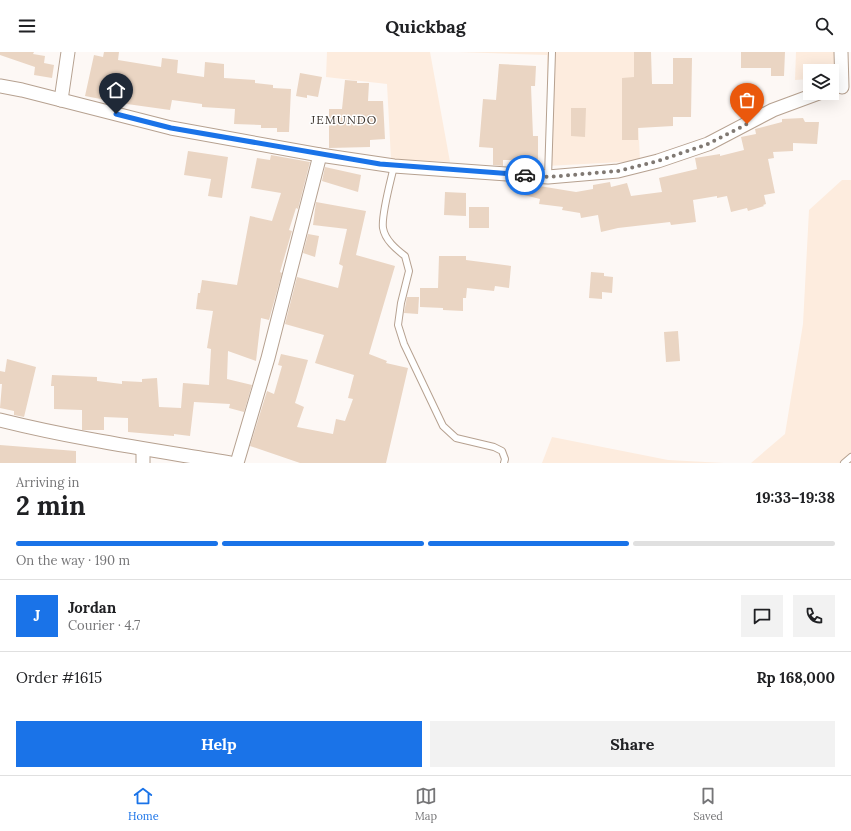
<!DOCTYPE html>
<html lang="en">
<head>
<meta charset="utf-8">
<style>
  :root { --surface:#fff; --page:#f2f2f2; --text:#202124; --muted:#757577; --line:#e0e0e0; --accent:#1a73e8 }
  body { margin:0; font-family:Lora,serif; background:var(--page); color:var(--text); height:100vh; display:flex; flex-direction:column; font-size:15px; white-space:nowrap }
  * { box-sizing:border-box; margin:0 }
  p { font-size:13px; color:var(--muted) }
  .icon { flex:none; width:22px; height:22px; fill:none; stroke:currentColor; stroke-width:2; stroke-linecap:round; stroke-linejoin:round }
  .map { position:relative; height:411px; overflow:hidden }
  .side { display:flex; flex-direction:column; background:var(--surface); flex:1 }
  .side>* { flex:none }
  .controls { position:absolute; left:803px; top:12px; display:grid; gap:8px }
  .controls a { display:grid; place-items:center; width:36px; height:36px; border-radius:0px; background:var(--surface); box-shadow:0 4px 16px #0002; font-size:20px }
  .pin { position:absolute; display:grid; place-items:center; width:34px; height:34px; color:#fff; margin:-41px -17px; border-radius:50% 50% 50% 0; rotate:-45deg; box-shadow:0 0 4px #0007 }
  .pin .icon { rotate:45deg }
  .courier { position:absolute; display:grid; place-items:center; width:40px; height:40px; margin:-20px; border:3px solid #1a73e8; border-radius:50%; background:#fff; color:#222; box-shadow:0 1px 5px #0007 }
  .overview em { font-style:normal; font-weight:700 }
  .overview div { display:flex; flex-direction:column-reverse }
  .overview { display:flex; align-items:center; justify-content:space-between; height:68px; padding:0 16px }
  h1 { font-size:26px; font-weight:700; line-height:30px }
  .bar { display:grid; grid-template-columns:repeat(4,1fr); gap:6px 4px; align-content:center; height:48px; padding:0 16px }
  .bar i { height:5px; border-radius:3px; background:var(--line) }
  .bar .active { background:var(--accent) }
  .bar p { grid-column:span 4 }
  .line { display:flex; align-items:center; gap:10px; padding:0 16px; border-top:1px solid var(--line) }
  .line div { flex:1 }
  .round { display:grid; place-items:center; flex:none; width:42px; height:42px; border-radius:0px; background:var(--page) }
  .button { display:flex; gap:8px; margin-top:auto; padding:8px 16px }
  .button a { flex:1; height:46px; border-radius:0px; background:var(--accent); color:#fff; font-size:16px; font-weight:700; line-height:46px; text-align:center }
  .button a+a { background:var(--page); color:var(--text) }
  header { display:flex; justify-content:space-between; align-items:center; height:52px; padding:0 16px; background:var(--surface); font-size:18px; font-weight:700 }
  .dock { display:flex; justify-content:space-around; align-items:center; height:56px; border-top:1px solid var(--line); background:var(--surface); font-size:11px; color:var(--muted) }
  .dock a { display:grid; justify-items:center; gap:2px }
  .dock .active { color:var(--accent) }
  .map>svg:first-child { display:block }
  .built { fill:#fdecde }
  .building { fill:#ead5c3 }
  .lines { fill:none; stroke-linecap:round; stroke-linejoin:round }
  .service-casing { stroke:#b6a190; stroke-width:8 }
  .minor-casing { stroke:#b6a190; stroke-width:15 }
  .service { stroke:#fff; stroke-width:6 }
  .minor { stroke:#fff; stroke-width:13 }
  .done { stroke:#807973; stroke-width:4; stroke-dasharray:0 7.2 }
  .route { stroke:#1a73e8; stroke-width:5 }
  .labels { text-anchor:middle; stroke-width:3; stroke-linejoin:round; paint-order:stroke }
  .quarter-label { font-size:12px; letter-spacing:1px; fill:#3c342d; stroke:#fff }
</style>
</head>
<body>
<header><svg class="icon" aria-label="menu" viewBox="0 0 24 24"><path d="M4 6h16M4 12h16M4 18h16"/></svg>Quickbag<svg class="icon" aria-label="search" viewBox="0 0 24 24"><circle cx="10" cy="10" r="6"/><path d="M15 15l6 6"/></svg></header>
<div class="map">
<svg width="851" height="411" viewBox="0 0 851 411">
  <rect width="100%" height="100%" fill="#fdf8f5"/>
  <!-- built -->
  <g class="built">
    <polygon points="327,0 430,0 450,110 391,107 387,32 326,25"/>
    <polygon points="458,0 635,0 640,109 547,114 547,3"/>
    <polygon points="796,0 848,0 845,25 832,26 832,19 810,19 810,27 795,28"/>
    <polygon points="842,128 851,128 851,411 751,411 785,382 803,272 809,158"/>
    <polygon points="552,385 668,408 724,411 542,411"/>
  </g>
  <!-- building -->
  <g class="building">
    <polygon points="0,0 34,0 33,2 45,4 44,11 54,13 52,26 34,23 35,15 0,3"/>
    <polygon points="104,0 119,0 118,8 161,15 162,6 178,8 177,21 204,25 205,10 224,12 224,26 255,28 255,31 273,33 273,36 291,37 289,80 277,80 277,76 261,76 261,73 234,72 235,57 202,55 202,52 172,48 170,58 127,52 85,44 94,3 103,5"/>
    <polygon points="634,0 651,0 652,32 673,32 673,6 692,6 691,65 673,65 673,74 638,76 638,88 622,88 622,26 634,25"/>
    <polygon points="741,0 785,0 784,24 771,24 771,16 741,16"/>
    <polygon points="499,12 536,14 535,34 531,34 533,84 538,84 538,108 503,108 503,114 493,113 493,96 479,95 483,47 496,48"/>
    <polygon points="300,21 322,25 318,45 307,43 307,46 296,44"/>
    <polygon points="345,28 357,29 357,31 369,31 368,49 383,49 385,87 370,88 370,95 329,96 329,57 342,57"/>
    <polygon points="571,56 586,56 585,85 571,84"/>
    <polygon points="803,66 805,70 819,70 817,92 793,91 793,99 773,100 774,106 768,107 775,141 764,143 766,152 763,153 764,154 748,159 747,156 731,160 727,144 717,146 717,144 693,148 696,170 671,173 670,170 618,176 601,180 598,163 581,166 580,161 562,158 563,155 539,152 540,147 524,143 527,132 576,140 593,137 593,133 610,130 611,135 627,131 631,144 662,140 659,126 697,117 695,106 720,102 720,104 744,98 741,85 756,82 755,77 782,70 782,67"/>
    <polygon points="188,99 228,105 222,146 208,144 211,127 184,123"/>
    <polygon points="271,103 310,110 298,157 296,156 289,178 292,179 280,220 282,221 269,268 261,266 256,309 228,299 227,327 252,333 244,360 229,356 230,352 194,350 190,384 174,382 174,384 128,380 128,366 104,365 104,378 82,378 82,358 54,357 54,334 51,334 52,323 97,325 97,329 122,332 122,329 142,330 142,327 157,326 159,355 181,356 183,331 209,333 211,297 207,296 213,259 196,257 198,241 200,241 202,228 237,233 250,164 272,169 281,141 251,136 257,106 270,108"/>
    <polygon points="325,115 361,123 358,140 322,129"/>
    <polygon points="445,140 466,141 466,164 444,163"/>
    <polygon points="316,150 366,159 356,203 395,214 369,302 387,309 386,311 408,316 386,411 300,411 250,394 267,339 274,342 282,314 278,313 281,302 308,308 295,351 304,355 297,375 333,382 336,367 345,369 353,347 348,346 354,323 315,311 324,283 285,272 297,225 338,236 343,214 339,212 347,177 313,173"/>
    <rect x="469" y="155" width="20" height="21"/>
    <polygon points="308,182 319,184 315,205 303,201"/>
    <polygon points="439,204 466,204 466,208 511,214 509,236 495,234 494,239 467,236 466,246 463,246 463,259 443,258 443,256 420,255 420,236 438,236"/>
    <polygon points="591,220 604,221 604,224 613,225 612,241 602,240 602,247 589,246"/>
    <polygon points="407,245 419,245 418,262 404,261"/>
    <polygon points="678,279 680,309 666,310 664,280"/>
    <polygon points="7,307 36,315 24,365 14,363 14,359 0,356 2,332 0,332 0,319 5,320"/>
    <polygon points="0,393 76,399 76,411 0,411"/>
  </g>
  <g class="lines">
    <defs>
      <g id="service">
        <path d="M 394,114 C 391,128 381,163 383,176 C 385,188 396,197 405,204 L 409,219 L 401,251 L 398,273 L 404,292 L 443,374 L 456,386 L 494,395 L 502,399 L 505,407 L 504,411"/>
        <polyline points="548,125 552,0"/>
        <polyline points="844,411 851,405"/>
      </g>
      <g id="minor">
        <polyline points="841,0 842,35"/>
        <polyline points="0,34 22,38 171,76 320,103 394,114 548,125 618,119 658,109 708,92 773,58 819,41"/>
        <polyline points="61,48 68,0"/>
        <path d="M 0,368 C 76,387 153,398 230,411"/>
        <polyline points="143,411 143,398"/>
        <polyline points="237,411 268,306 320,103"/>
      </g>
    </defs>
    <!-- service casing -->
    <use href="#service" class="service-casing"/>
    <!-- minor casing -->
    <use href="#minor" class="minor-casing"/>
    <!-- service -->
    <use href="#service" class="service"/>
    <!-- minor -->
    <use href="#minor" class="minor"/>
  </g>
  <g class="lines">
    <!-- done -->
    <polyline class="done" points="525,123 548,125 618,119 658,109 708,92 747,72"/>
    <!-- route -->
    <polyline class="route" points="116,62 171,76 380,112 525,123"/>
  </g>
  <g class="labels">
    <!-- quarter labels -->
    <g class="quarter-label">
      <text x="344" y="72">JEMUNDO</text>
    </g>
  </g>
</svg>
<div class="controls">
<a><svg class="icon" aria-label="layers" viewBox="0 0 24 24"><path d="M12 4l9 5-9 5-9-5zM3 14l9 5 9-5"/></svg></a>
</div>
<div class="pin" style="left:747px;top:72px;background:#ea580c"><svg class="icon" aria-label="bag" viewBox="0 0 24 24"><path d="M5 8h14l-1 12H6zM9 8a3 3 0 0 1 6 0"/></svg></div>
<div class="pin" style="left:116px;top:62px;background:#1f2937"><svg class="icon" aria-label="home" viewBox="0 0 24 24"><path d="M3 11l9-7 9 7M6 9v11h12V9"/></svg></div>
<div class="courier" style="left:525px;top:123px"><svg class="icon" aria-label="car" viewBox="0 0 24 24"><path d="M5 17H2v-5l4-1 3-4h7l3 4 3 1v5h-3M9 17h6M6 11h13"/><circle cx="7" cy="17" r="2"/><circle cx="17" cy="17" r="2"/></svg></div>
</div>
<section class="side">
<div class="overview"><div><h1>2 min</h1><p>Arriving in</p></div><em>19:33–19:38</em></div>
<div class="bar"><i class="active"></i><i class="active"></i><i class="active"></i><i></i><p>On the way · 190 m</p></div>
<div class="line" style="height:72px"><b class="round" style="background:var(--accent);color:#fff">J</b><div><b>Jordan</b><p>Courier · 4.7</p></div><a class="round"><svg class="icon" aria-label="chat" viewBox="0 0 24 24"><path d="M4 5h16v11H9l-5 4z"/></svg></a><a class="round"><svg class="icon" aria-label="phone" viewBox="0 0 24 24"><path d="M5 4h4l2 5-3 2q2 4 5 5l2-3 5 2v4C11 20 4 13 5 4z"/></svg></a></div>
<div class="line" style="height:52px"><div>Order #1615</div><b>Rp 168,000</b></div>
<div class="button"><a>Help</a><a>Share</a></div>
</section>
<nav class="dock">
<a class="active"><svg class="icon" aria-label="home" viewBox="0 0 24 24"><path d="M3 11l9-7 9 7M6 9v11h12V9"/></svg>Home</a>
<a><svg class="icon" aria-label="map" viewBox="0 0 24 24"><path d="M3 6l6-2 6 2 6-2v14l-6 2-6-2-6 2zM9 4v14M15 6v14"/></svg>Map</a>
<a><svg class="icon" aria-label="saved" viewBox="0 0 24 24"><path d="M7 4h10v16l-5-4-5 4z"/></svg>Saved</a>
</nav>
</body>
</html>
